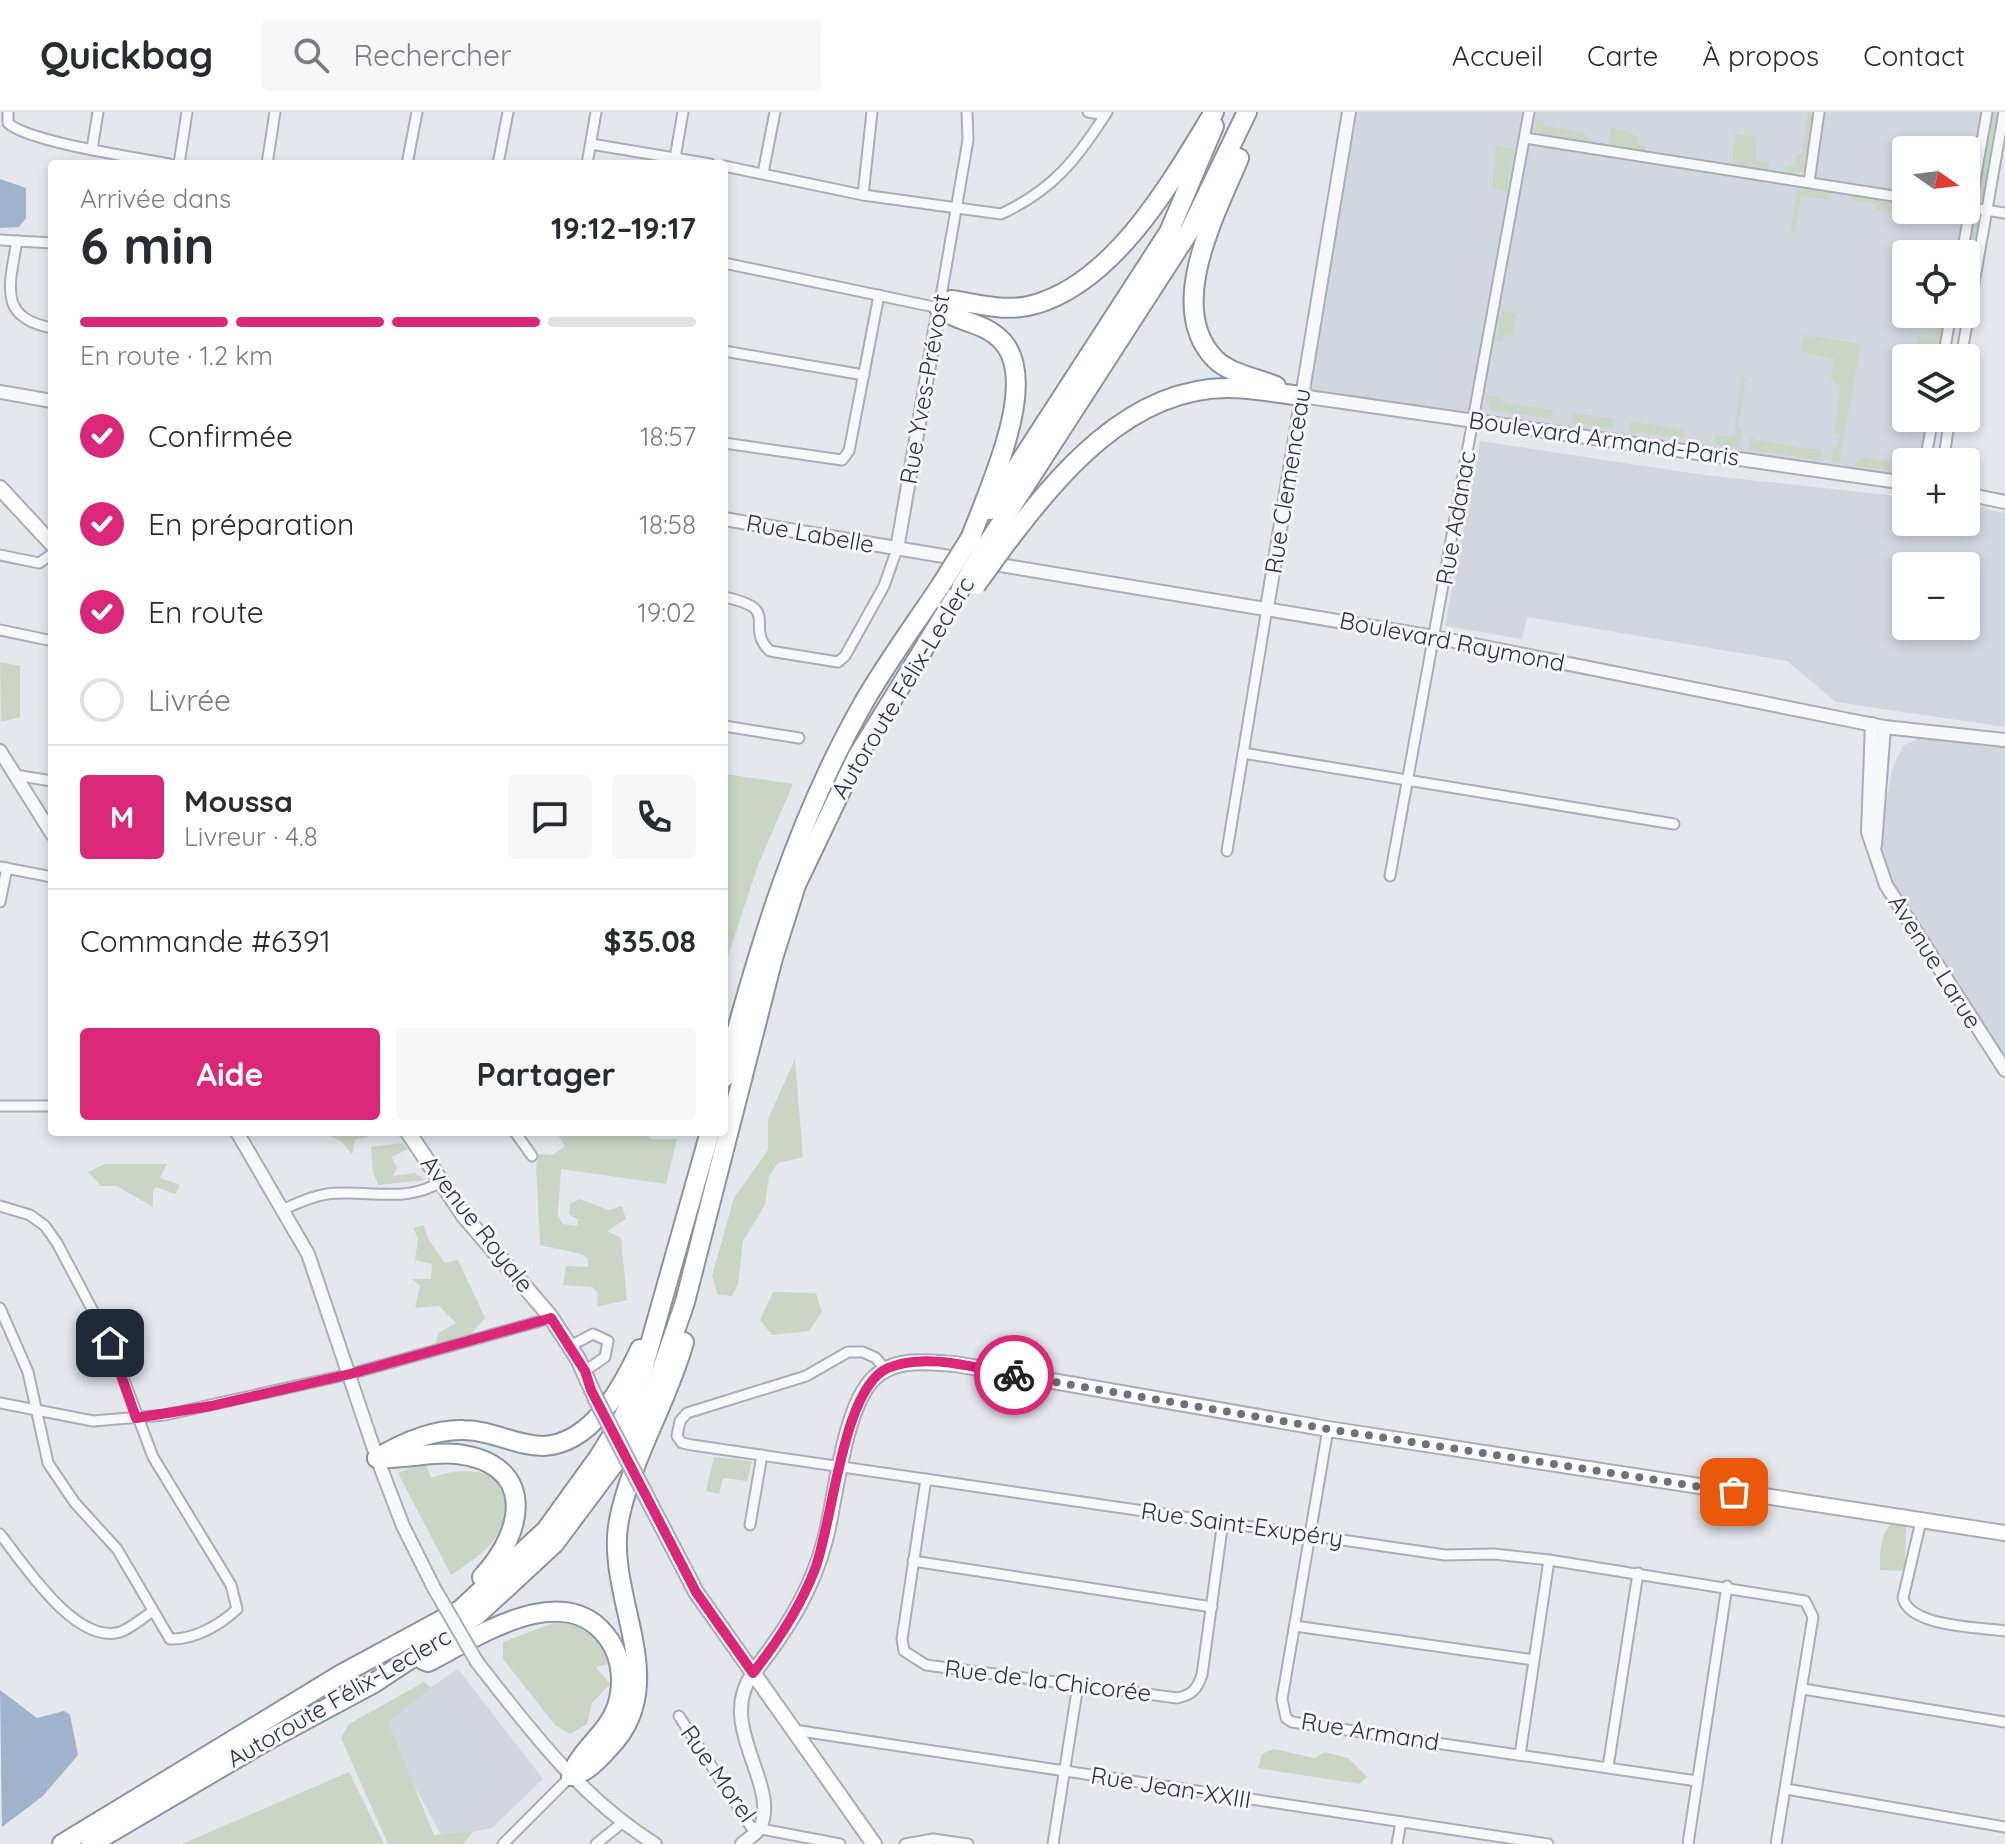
<!DOCTYPE html>
<html lang="fr">
<head>
<meta charset="utf-8">
<style>
  :root { --surface:#fff; --page:#f7f7f7; --text:#2b2b33; --muted:#7c7c81; --line:#e1e1e2; --accent:#db2777 }
  body { margin:0; font-family:Quicksand,sans-serif; background:var(--page); color:var(--text); height:100vh; display:flex; flex-direction:column; font-size:30px; white-space:nowrap }
  * { box-sizing:border-box; margin:0 }
  p { font-size:26px; color:var(--muted) }
  .icon { flex:none; width:44px; height:44px; fill:none; stroke:currentColor; stroke-width:2; stroke-linecap:round; stroke-linejoin:round }
  .map { position:relative; flex:1; overflow:hidden }
  .panel { position:absolute; left:48px; top:48px; width:680px; height:976px; display:flex; flex-direction:column; background:var(--surface); border-radius:8px; box-shadow:0 4px 12px #0003 }
  .panel>* { flex:none }
  .needle { width:52px; rotate:104deg }
  .controls { position:absolute; left:1892px; top:24px; display:grid; gap:16px }
  .controls a { display:grid; place-items:center; width:88px; height:88px; border-radius:8px; background:var(--surface); box-shadow:0 4px 12px #0003; font-size:40px }
  .pin { position:absolute; display:grid; place-items:center; width:68px; height:68px; color:#fff; margin:-34px; border-radius:16px; box-shadow:0 4px 12px #0006 }
  .courier { position:absolute; display:grid; place-items:center; width:80px; height:80px; margin:-40px; border:6px solid #db2777; border-radius:50%; background:#fff; color:#222; box-shadow:0 2px 10px #0007 }
  .headline em { font-style:normal; font-weight:800 }
  .headline div { display:flex; flex-direction:column-reverse }
  .headline { display:flex; align-items:center; justify-content:space-between; height:136px; padding:0 32px }
  h1 { font-size:52px; font-weight:800; line-height:60px }
  .bar { display:grid; grid-template-columns:repeat(4,1fr); gap:12px 8px; align-content:center; height:96px; padding:0 32px }
  .bar i { height:10px; border-radius:6px; background:var(--line) }
  .bar .current { background:var(--accent) }
  .bar p { grid-column:span 4 }
  .line { display:flex; align-items:center; gap:20px; padding:0 32px; border-top:2px solid var(--line) }
  .line div { flex:1 }
  .round { display:grid; place-items:center; flex:none; width:84px; height:84px; border-radius:8px; background:var(--page) }
  ol { padding:0 32px; list-style:none }
  li { display:flex; align-items:center; gap:24px; height:88px }
  li p { margin-inline-start:auto }
  li .icon { padding:8px; border-radius:50%; background:var(--accent); color:#fff; stroke-width:4 }
  li:last-child { color:var(--muted) }
  li i { width:44px; height:44px; border:4px solid var(--line); border-radius:50% }
  .cta { display:flex; gap:16px; margin-top:auto; padding:16px 32px }
  .cta a { flex:1; height:92px; border-radius:8px; background:var(--accent); color:#fff; font-size:32px; font-weight:800; line-height:92px; text-align:center }
  .cta a+a { background:var(--page); color:var(--text) }
  header { display:flex; align-items:center; gap:48px; box-sizing:border-box; height:112px; padding:0 40px; background:var(--surface); border-bottom:2px solid var(--line) }
  header strong { font-size:38px }
  nav { display:flex; gap:44px; margin-inline-start:auto; font-size:28px }
  .search { width:560px; height:72px; background:var(--page); display:flex; align-items:center; gap:20px; box-sizing:border-box; padding:0 28px; border-radius:8px; color:var(--muted); font-size:30px }
  .map>svg:first-child { display:block }
  .built { fill:#d2d6de; fill-rule:evenodd }
  .green { fill:#c9d6c5 }
  .water { fill:#9fb4cc }
  .lines { fill:none; stroke-linecap:round; stroke-linejoin:round }
  .minor-casing { stroke:#a9aeb7; stroke-width:13 }
  .tertiary-casing { stroke:#a9aeb7; stroke-width:16 }
  .secondary-casing { stroke:#a9aeb7; stroke-width:18 }
  .motorway-casing { stroke:#8b94a3; stroke-width:22 }
  .minor { stroke:#f7f8fa; stroke-width:9 }
  .tertiary { stroke:#f7f8fa; stroke-width:12 }
  .secondary { stroke:#fff; stroke-width:14 }
  .motorway { stroke:#fff; stroke-width:18 }
  .tertiary-bridge-casing { stroke:#a9aeb7; stroke-width:16; stroke-linecap:butt }
  .secondary-bridge-casing { stroke:#a9aeb7; stroke-width:18; stroke-linecap:butt }
  .motorway-bridge-casing { stroke:#8b94a3; stroke-width:22; stroke-linecap:butt }
  .tertiary-bridge { stroke:#f7f8fa; stroke-width:12 }
  .secondary-bridge { stroke:#fff; stroke-width:14 }
  .motorway-bridge { stroke:#fff; stroke-width:18 }
  .done { stroke:#6c737f; stroke-width:8; stroke-dasharray:0 14.4 }
  .route { stroke:#db2777; stroke-width:10 }
  .labels { text-anchor:middle; stroke-width:6; stroke-linejoin:round; paint-order:stroke }
  .street-label { font-size:24px; fill:#2b3445; stroke:#f4f6f9 }
</style>
</head>
<body>
<header>
<strong>Quickbag</strong>
<div class="search"><svg class="icon" aria-label="search" viewBox="0 0 24 24"><circle cx="10" cy="10" r="6"/><path d="M15 15l6 6"/></svg>Rechercher</div>
<nav><a>Accueil</a><a>Carte</a><a>À propos</a><a>Contact</a></nav>
</header>
<div class="map">
<svg width="2005" height="1732" viewBox="0 0 2005 1732">
  <rect width="100%" height="100%" fill="#e4e7ec"/>
  <!-- built -->
  <g class="built">
    <path d="M 1349,0 L 1987,0 L 1962,142 L 1906,142 L 1906,202 L 1951,202 L 1944,246 L 1906,246 L 1906,306 L 1933,306 L 1925,350 L 1906,350 L 1906,371 L 1301,284 ZM 1906,38 L 1966,38 L 1966,98 L 1906,98 Z"/>
    <path d="M 1480,329 L 1704,363 L 1906,385 L 1906,410 L 1966,410 L 1966,393 L 2005,401 L 2005,615 L 1836,590 L 1787,549 L 1527,505 L 1522,527 L 1445,514 ZM 1906,454 L 1966,454 L 1966,514 L 1906,514 Z"/>
    <polygon points="1927,622 2005,628 2005,941 1993,940 1886,773 1875,736 1894,653 1903,634"/>
    <polygon points="458,1557 543,1667 492,1716 443,1726 379,1610"/>
  </g>
  <!-- green -->
  <g class="green">
    <polygon points="1808,0 1814,0 1805,56 1797,63 1785,61 1786,54 1795,55 1797,42 1802,42"/>
    <polygon points="1992,0 1999,0 1984,87 1980,90 1977,86"/>
    <polygon points="1536,7 1543,9 1544,13 1585,21 1590,31 1542,24 1536,18"/>
    <polygon points="1611,16 1634,22 1639,27 1639,33 1646,34 1645,40 1608,34"/>
    <polygon points="1735,22 1756,25 1756,49 1770,51 1769,59 1732,53"/>
    <polygon points="1496,34 1514,37 1507,79 1492,76"/>
    <polygon points="1798,74 1831,80 1829,88 1801,84 1795,121 1790,121"/>
    <polygon points="1850,83 1906,92 1906,98 1938,98 1937,105 1932,108 1875,98 1876,92 1850,89"/>
    <polygon points="1978,106 1980,108 1966,189 1966,150 1973,108"/>
    <polygon points="1502,197 1517,202 1513,224 1505,223 1503,230 1496,229"/>
    <polygon points="1938,210 1944,211 1938,246 1915,246 1915,242 1903,241 1904,237 1916,238 1918,225 1934,227"/>
    <polygon points="1803,223 1861,232 1839,351 1831,350 1833,335 1838,334 1840,323 1834,321 1840,275 1831,268 1834,246 1800,241"/>
    <polygon points="1741,264 1746,265 1738,316 1743,317 1739,336 1715,332 1715,323 1734,325"/>
    <polygon points="1486,283 1499,285 1505,291 1553,298 1552,307 1491,298"/>
    <polygon points="1573,301 1614,307 1613,316 1571,311"/>
    <polygon points="1630,309 1684,318 1683,326 1629,319"/>
    <polygon points="1755,322 1754,328 1820,338 1821,333 1822,349 1748,337 1750,326"/>
    <polygon points="1862,345 1906,352 1906,361 1853,353"/>
    <polygon points="0,550 20,554 20,605 1,610"/>
    <polygon points="724,662 793,672 758,753 724,856"/>
    <polygon points="795,947 803,1045 778,1051 769,1064 765,1093 743,1129 738,1172 732,1184 718,1183 712,1164 734,1086 768,1038 768,1007"/>
    <polygon points="322,1020 367,1020 368,1025 355,1028 352,1043 342,1030"/>
    <polygon points="556,1020 646,1020 651,1027 677,1027 666,1072 561,1057 558,1104 563,1112 577,1114 578,1108 569,1102 570,1092 579,1087 609,1098 622,1094 626,1107 607,1119 621,1126 627,1188 597,1195 598,1181 592,1175 563,1173 566,1154 588,1155 588,1147 582,1142 540,1133 536,1054 539,1042 553,1043 565,1034"/>
    <polygon points="402,1031 408,1037 391,1045 397,1055 393,1064 415,1061 425,1068 378,1073 373,1060 371,1035"/>
    <polygon points="105,1052 167,1052 160,1066 180,1073 175,1082 156,1075 153,1078 153,1095 117,1074 101,1074 88,1060"/>
    <polygon points="424,1113 428,1127 445,1151 458,1148 485,1206 471,1222 436,1233 438,1221 456,1211 439,1194 415,1196 420,1174 412,1167 431,1167 432,1152 415,1148 418,1126 413,1116"/>
    <polygon points="773,1180 816,1181 822,1200 809,1219 772,1223 760,1208"/>
    <polygon points="714,1345 752,1349 747,1369 723,1366 719,1382 706,1379"/>
    <path d="M 425,1349 L 431,1366 C 456,1356 476,1358 501,1366 C 517,1418 490,1437 451,1463 L 398,1361 Z"/>
    <path d="M 1891,1412 L 1906,1413 L 1905,1459 L 1880,1458 C 1880,1441 1879,1426 1891,1412 Z"/>
    <polygon points="559,1509 592,1519 610,1547 609,1552 596,1555 610,1572 592,1591 587,1612 570,1622 555,1613 503,1547 503,1530"/>
    <polygon points="424,1570 431,1576 388,1610 434,1723 474,1719 463,1732 388,1732 341,1626 349,1612"/>
    <polygon points="1274,1637 1314,1646 1325,1640 1348,1646 1367,1665 1359,1672 1258,1656 1262,1642"/>
    <polygon points="349,1660 384,1732 182,1732"/>
  </g>
  <!-- water -->
  <g class="water">
    <polygon points="0,67 26,76 26,106 19,115 0,116"/>
    <polygon points="0,1578 37,1606 64,1599 70,1603 78,1643 43,1684 2,1715"/>
  </g>
  <g class="lines">
    <defs>
      <g id="minor">
        <path d="M 8,0 L 8,11 C 28,30 138,46 169,52"/>
        <polyline points="1088,0 1105,3"/>
        <polyline points="1525,26 1906,86"/>
        <polyline points="591,32 710,52"/>
        <polyline points="92,37 98,0"/>
        <polyline points="675,46 683,0"/>
        <polyline points="179,52 187,0"/>
        <polyline points="267,52 275,0"/>
        <polyline points="407,52 417,0"/>
        <polyline points="498,52 508,0"/>
        <polyline points="587,52 596,0"/>
        <path d="M 724,54 L 863,83 L 1001,102 C 1053,78 1077,47 1107,0"/>
        <polyline points="763,61 775,0"/>
        <polyline points="1809,70 1819,0"/>
        <polyline points="863,83 872,0"/>
        <polyline points="1966,95 2005,101"/>
        <polyline points="0,128 52,131"/>
        <path d="M 17,129 C 8,178 0,206 52,216"/>
        <polyline points="1962,142 1987,0"/>
        <polyline points="724,151 939,196 968,28 967,0"/>
        <polyline points="724,239 864,263"/>
        <polyline points="1943,246 1951,202"/>
        <polyline points="1961,246 2004,0"/>
        <polyline points="724,331 842,348 849,339 879,183"/>
        <polyline points="1925,350 1933,306"/>
        <polyline points="1943,350 1950,306"/>
        <polyline points="0,443 39,451 52,442"/>
        <path d="M 724,485 C 784,497 743,514 770,539 L 838,550 L 845,544 L 884,474 L 897,437"/>
        <polyline points="0,518 48,528"/>
        <polyline points="724,614 799,626"/>
        <polyline points="1243,641 1674,712"/>
        <polyline points="15,663 52,669"/>
        <polyline points="1227,739 1267,496"/>
        <polyline points="0,755 52,765"/>
        <polyline points="1390,764 1529,0"/>
        <polyline points="0,790 7,756"/>
        <polyline points="0,994 52,994"/>
        <polyline points="515,1020 532,1044"/>
        <path d="M 0,1094 L 30,1103 L 45,1114 L 57,1131 L 110,1231 L 153,1345 L 231,1473 L 237,1497 C 220,1513 194,1528 170,1527 L 117,1437 L 75,1391 L 48,1351 L 28,1260 L 0,1196"/>
        <path d="M 284,1097 C 298,1091 312,1084 327,1082 C 365,1077 406,1092 440,1070"/>
        <polyline points="570,1234 593,1222 608,1229 605,1245 585,1259"/>
        <polyline points="885,1257 876,1246 863,1240 848,1240 806,1264 687,1301 680,1309 677,1324 682,1331 692,1333 1445,1443 1494,1442 1549,1448 1805,1489 1813,1505 1776,1732"/>
        <polyline points="0,1291 93,1309 165,1303 350,1262 551,1206"/>
        <polyline points="1328,1317 1282,1587 1286,1606 1292,1610 1697,1669"/>
        <path d="M 926,1367 L 902,1527 L 904,1539 L 926,1553 L 1177,1586 C 1192,1583 1197,1577 1202,1563 L 1223,1409"/>
        <path d="M 1921,1409 L 1903,1486 C 1910,1515 1978,1515 2005,1519"/>
        <polyline points="750,1413 762,1343"/>
        <path d="M 0,1422 C 24,1452 75,1533 120,1520 C 130,1517 142,1506 152,1500"/>
        <polyline points="913,1449 1212,1495"/>
        <polyline points="1295,1514 1534,1548"/>
        <polyline points="1803,1577 2005,1610"/>
        <polyline points="679,1604 751,1715 840,1732"/>
        <polyline points="794,1618 1548,1732"/>
        <polyline points="1520,1643 1549,1448"/>
        <polyline points="1608,1655 1638,1461"/>
        <polyline points="1786,1677 2005,1715"/>
        <polyline points="503,1732 571,1664"/>
        <polyline points="596,1732 622,1711"/>
        <polyline points="905,1732 933,1727 968,1732"/>
        <polyline points="1053,1732 1078,1573"/>
        <polyline points="1397,1732 1401,1710"/>
        <polyline points="1688,1732 1727,1474"/>
      </g>
      <g id="tertiary">
        <polyline points="0,280 52,289"/>
        <polyline points="1301,284 1906,371"/>
        <polyline points="1966,382 2005,390"/>
        <polyline points="724,407 961,447"/>
        <polyline points="897,437 939,196"/>
        <polyline points="988,451 1434,525 1884,615 2005,628"/>
        <polyline points="1267,496 1349,0"/>
        <polyline points="1872,612 1868,720 1886,773 2005,958"/>
        <polyline points="0,639 52,722"/>
        <polyline points="1875,733 1884,615"/>
        <polyline points="237,1020 308,1142 377,1346 403,1414 434,1476"/>
        <path d="M 477,1550 C 530,1618 581,1686 655,1732"/>
        <path d="M 742,1732 C 747,1727 757,1722 760,1716 C 781,1672 715,1614 753,1561"/>
      </g>
      <g id="secondary">
        <polyline points="0,376 52,432"/>
        <polyline points="408,1020 464,1104 550,1204 578,1247 596,1287"/>
        <polyline points="642,1376 696,1480 874,1732"/>
        <path d="M 753,1561 C 785,1520 812,1479 825,1428 C 836,1387 843,1296 874,1266 C 896,1245 927,1250 955,1252 L 1328,1317 L 2005,1421"/>
      </g>
      <g id="motorway">
        <path d="M 1239,46 C 1217,100 1164,195 1215,247 C 1230,262 1257,266 1276,274"/>
        <polyline points="989,398 1169,120 1214,14"/>
        <path d="M 971,425 C 987,380 1040,272 1003,230 C 984,209 958,211 939,196 L 951,188 C 979,192 1008,201 1036,192 C 1117,168 1173,67 1214,0"/>
        <polyline points="988,431 1190,118 1247,0"/>
        <path d="M 1002,437 C 1057,364 1128,276 1228,276 C 1252,276 1277,281 1301,284"/>
        <path d="M 724,966 C 758,836 797,707 864,590 C 887,550 915,512 941,473"/>
        <path d="M 377,1346 C 402,1331 434,1317 464,1318 C 491,1318 516,1334 543,1334 C 592,1332 623,1274 640,1237"/>
        <path d="M 377,1346 C 404,1348 431,1339 457,1342 C 537,1352 525,1420 482,1465"/>
        <path d="M 423,1548 L 428,1550 C 477,1525 567,1463 610,1529 C 622,1547 624,1573 617,1594 C 608,1622 580,1637 571,1664"/>
        <path d="M 571,1664 C 588,1660 597,1649 609,1636 C 674,1570 604,1485 619,1408 C 631,1347 667,1291 684,1230"/>
        <polyline points="62,1732 340,1563 460,1498 546,1418 598,1346 623,1306 641,1264 710,1020"/>
        <polyline points="91,1732 266,1629 374,1571 477,1503 554,1432 616,1349 655,1277 685,1190 773,846 796,773 857,645 961,476"/>
      </g>
    </defs>
    <!-- minor casing -->
    <use href="#minor" class="minor-casing"/>
    <!-- tertiary casing -->
    <use href="#tertiary" class="tertiary-casing"/>
    <!-- secondary casing -->
    <use href="#secondary" class="secondary-casing"/>
    <!-- motorway casing -->
    <use href="#motorway" class="motorway-casing"/>
    <!-- minor -->
    <use href="#minor" class="minor"/>
    <!-- tertiary -->
    <use href="#tertiary" class="tertiary"/>
    <!-- secondary -->
    <use href="#secondary" class="secondary"/>
    <!-- motorway -->
    <use href="#motorway" class="motorway"/>
    <defs>
      <polyline id="tertiary-bridge" points="434,1476 477,1550"/>
      <polyline id="secondary-bridge" points="596,1287 642,1376"/>
      <g id="motorway-bridge">
        <polyline points="941,473 971,425"/>
        <polyline points="976,473 1002,437"/>
        <polyline points="961,476 988,431"/>
      </g>
    </defs>
    <!-- tertiary-bridge casing -->
    <use href="#tertiary-bridge" class="tertiary-bridge-casing"/>
    <!-- secondary-bridge casing -->
    <use href="#secondary-bridge" class="secondary-bridge-casing"/>
    <!-- motorway-bridge casing -->
    <use href="#motorway-bridge" class="motorway-bridge-casing"/>
    <!-- tertiary-bridge -->
    <use href="#tertiary-bridge" class="tertiary-bridge"/>
    <!-- secondary-bridge -->
    <use href="#secondary-bridge" class="secondary-bridge"/>
    <!-- motorway-bridge -->
    <use href="#motorway-bridge" class="motorway-bridge"/>
  </g>
  <g class="lines">
    <!-- done -->
    <polyline class="done" points="1014,1263 1328,1317 1734,1380"/>
    <!-- route -->
    <path class="route" d="M 110,1231 L 136,1306 L 211,1294 L 350,1262 L 551,1206 L 585,1259 L 591,1278 L 696,1480 L 753,1561 C 779,1528 800,1496 815,1457 C 833,1410 842,1276 888,1256 C 926,1240 976,1256 1014,1263"/>
  </g>
  <g class="labels">
    <!-- street labels -->
    <g class="street-label">
      <text transform="translate(925 277) rotate(-80)" y="8">Rue Yves-Prévost</text>
      <text transform="translate(1604 327) rotate(8)" y="8">Boulevard Armand-Paris</text>
      <text transform="translate(1288 369) rotate(-81)" y="8">Rue Clemenceau</text>
      <text transform="translate(1456 406) rotate(-80)" y="8">Rue Adanac</text>
      <text transform="translate(810 422) rotate(10)" y="8">Rue Labelle</text>
      <text transform="translate(1452 530) rotate(11)" y="8">Boulevard Raymond</text>
      <text transform="translate(903 576) rotate(-59)" y="8">Autoroute Félix-Leclerc</text>
      <text transform="translate(1935 850) rotate(58)" y="8">Avenue Larue</text>
      <text transform="translate(477 1112) rotate(52)" y="8">Avenue Royale</text>
      <text transform="translate(1242 1413) rotate(8)" y="8">Rue Saint-Exupéry</text>
      <text transform="translate(1048 1569) rotate(7)" y="8">Rue de la Chicorée</text>
      <text transform="translate(339 1586) rotate(-30)" y="8">Autoroute Félix-Leclerc</text>
      <text transform="translate(1370 1620) rotate(9)" y="8">Rue Armand</text>
      <text transform="translate(718 1662) rotate(55)" y="8">Rue Morel</text>
      <text transform="translate(1171 1676) rotate(9)" y="8">Rue Jean-XXIII</text>
    </g>
  </g>
</svg>
<div class="controls">
<a><svg class="needle" viewBox="-14 -14 28 28"><path d="M0-13l5 13h-10z" fill="#e53935"/><path d="M0 13l5-13h-10z" fill="#7c7c81"/></svg></a>
<a><svg class="icon" aria-label="locate" viewBox="0 0 24 24"><circle cx="12" cy="12" r="6"/><path d="M12 2v4M12 18v4M2 12h4M18 12h4"/></svg></a>
<a><svg class="icon" aria-label="layers" viewBox="0 0 24 24"><path d="M12 4l9 5-9 5-9-5zM3 14l9 5 9-5"/></svg></a>
<a>+</a>
<a>−</a>
</div>
<div class="pin" style="left:1734px;top:1380px;background:#ea580c"><svg class="icon" aria-label="bag" viewBox="0 0 24 24"><path d="M5 8h14l-1 12H6zM9 8a3 3 0 0 1 6 0"/></svg></div>
<div class="pin" style="left:110px;top:1231px;background:#1f2937"><svg class="icon" aria-label="home" viewBox="0 0 24 24"><path d="M3 11l9-7 9 7M6 9v11h12V9"/></svg></div>
<div class="courier" style="left:1014px;top:1263px"><svg class="icon" aria-label="bike" viewBox="0 0 24 24"><circle cx="6" cy="16" r="4"/><circle cx="18" cy="16" r="4"/><path d="M6 16l4-8h5l3 8M10 8l3 8H6M13 5h3"/></svg></div>
<section class="panel">
<div class="headline"><div><h1>6 min</h1><p>Arrivée dans</p></div><em>19:12–19:17</em></div>
<div class="bar"><i class="current"></i><i class="current"></i><i class="current"></i><i></i><p>En route · 1.2 km</p></div>
<ol>
<li><svg class="icon" aria-label="check" viewBox="0 0 24 24"><path d="M5 12l5 5 9-10"/></svg>Confirmée<p>18:57</p></li>
<li><svg class="icon" aria-label="check" viewBox="0 0 24 24"><path d="M5 12l5 5 9-10"/></svg>En préparation<p>18:58</p></li>
<li><svg class="icon" aria-label="check" viewBox="0 0 24 24"><path d="M5 12l5 5 9-10"/></svg>En route<p>19:02</p></li>
<li><i></i>Livrée</li>
</ol>
<div class="line" style="height:144px"><b class="round" style="background:var(--accent);color:#fff">M</b><div><b>Moussa</b><p>Livreur · 4.8</p></div><a class="round"><svg class="icon" aria-label="chat" viewBox="0 0 24 24"><path d="M4 5h16v11H9l-5 4z"/></svg></a><a class="round"><svg class="icon" aria-label="phone" viewBox="0 0 24 24"><path d="M5 4h4l2 5-3 2q2 4 5 5l2-3 5 2v4C11 20 4 13 5 4z"/></svg></a></div>
<div class="line" style="height:104px"><div>Commande #6391</div><b>$35.08</b></div>
<div class="cta"><a>Aide</a><a>Partager</a></div>
</section>
</div>
</body>
</html>
